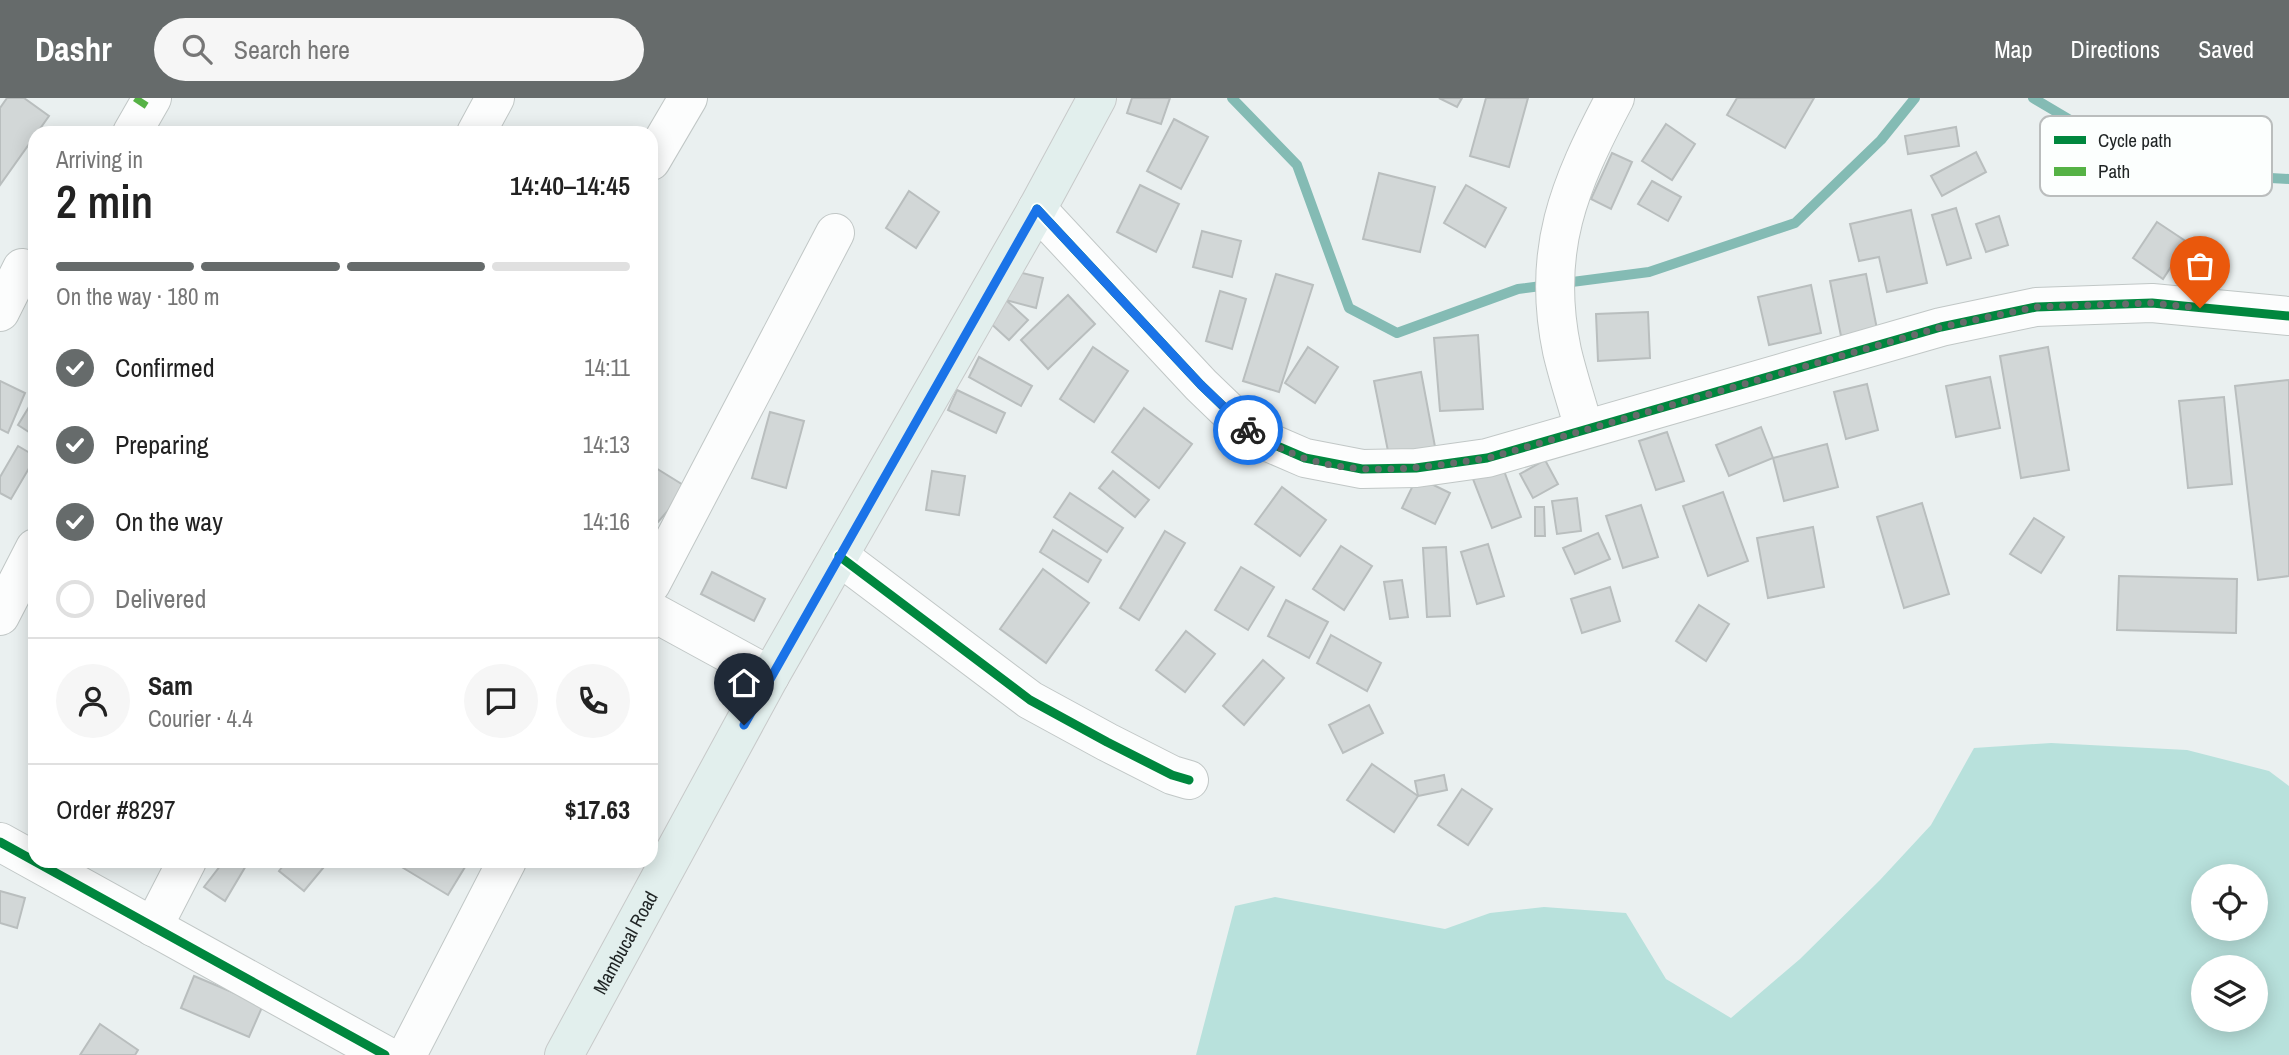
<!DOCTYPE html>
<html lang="en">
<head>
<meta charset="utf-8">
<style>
  :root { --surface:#fff; --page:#f6f6f6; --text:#222; --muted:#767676; --line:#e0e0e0; --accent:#666b6b }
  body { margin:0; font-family:"Archivo Narrow",sans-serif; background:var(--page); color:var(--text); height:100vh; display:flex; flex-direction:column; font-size:26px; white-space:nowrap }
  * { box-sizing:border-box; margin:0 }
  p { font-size:23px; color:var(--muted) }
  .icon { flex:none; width:38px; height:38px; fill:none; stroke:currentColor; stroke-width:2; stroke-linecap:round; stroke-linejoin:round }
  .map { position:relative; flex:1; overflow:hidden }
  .sheet { position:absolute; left:28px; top:28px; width:630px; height:742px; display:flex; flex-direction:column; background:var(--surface); border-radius:21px; box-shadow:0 4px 18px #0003 }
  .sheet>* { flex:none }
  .buttons { position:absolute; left:2191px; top:766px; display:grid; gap:14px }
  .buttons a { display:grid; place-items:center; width:77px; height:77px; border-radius:50%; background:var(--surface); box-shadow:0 4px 18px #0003; font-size:35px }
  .pin { position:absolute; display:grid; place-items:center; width:60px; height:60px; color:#fff; margin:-72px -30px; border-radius:50% 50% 50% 0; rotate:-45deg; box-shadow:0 0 7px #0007 }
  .pin .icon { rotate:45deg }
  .courier { position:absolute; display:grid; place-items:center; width:70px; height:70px; margin:-35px; border:5px solid #1a73e8; border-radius:50%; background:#fff; color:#222; box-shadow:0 2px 9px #0007 }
  .headline em { font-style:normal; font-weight:600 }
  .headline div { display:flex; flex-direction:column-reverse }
  .headline { display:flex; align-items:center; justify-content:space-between; height:119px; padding:0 28px }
  h1 { font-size:46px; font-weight:600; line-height:52px }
  .bar { display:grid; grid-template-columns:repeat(4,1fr); gap:10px 7px; align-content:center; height:84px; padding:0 28px }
  .bar i { height:9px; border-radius:5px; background:var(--line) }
  .bar .on { background:var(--accent) }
  .bar p { grid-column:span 4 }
  .line { display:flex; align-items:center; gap:18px; padding:0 28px; border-top:2px solid var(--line) }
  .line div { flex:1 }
  .round { display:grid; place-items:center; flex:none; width:74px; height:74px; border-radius:37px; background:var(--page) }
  ol { padding:0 28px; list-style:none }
  li { display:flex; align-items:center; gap:21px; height:77px }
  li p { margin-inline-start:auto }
  li .icon { padding:7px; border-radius:50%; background:var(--accent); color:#fff; stroke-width:4 }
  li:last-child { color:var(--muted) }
  li i { width:38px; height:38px; border:4px solid var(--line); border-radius:50% }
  header { display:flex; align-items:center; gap:42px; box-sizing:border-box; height:98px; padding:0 35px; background:var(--accent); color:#fff }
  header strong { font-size:33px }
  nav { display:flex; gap:38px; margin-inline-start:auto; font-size:24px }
  .search { width:490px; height:63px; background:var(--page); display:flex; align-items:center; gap:18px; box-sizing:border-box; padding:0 24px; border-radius:38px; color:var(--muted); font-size:26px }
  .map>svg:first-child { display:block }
  .green { fill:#b8e1dc; fill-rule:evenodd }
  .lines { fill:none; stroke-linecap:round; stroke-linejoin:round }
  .stream { stroke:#84bbb4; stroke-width:10 }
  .building { fill:#d2d7d7; stroke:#b9bebe; stroke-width:2 }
  .minor-casing { stroke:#c1c7c6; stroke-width:40 }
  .major-casing { stroke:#c7c9c9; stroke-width:40 }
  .minor { stroke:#fcfdfd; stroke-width:38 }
  .major { stroke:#e2efed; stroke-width:38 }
  .quiet { stroke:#55b245; stroke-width:7; stroke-dasharray:14 7; stroke-linecap:butt }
  .cycleway-casing { stroke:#fcfffe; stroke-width:13 }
  .cycleway { stroke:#00873e; stroke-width:9 }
  .done { stroke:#666b6b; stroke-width:7; stroke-dasharray:0 12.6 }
  .route { stroke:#1a73e8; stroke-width:9 }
  .labels { text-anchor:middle; stroke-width:5; stroke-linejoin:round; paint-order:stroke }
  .street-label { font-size:19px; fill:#1f2424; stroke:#fcfffe }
  .key { fill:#fcfffe; stroke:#babdbd; stroke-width:2 }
  .key-label { font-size:19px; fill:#1f2424 }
</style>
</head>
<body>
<header>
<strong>Dashr</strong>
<div class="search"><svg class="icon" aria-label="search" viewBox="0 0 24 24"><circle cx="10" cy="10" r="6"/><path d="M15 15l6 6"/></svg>Search here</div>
<nav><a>Map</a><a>Directions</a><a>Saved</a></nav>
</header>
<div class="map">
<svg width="2289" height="957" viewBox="0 0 2289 957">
  <rect width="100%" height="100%" fill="#eaf0f0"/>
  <!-- green -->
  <path class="green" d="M 2051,645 L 2187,652 L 2269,673 L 2289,688 L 2289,957 L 1196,957 L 1235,808 L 1275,799 L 1445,831 L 1490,815 L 1544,809 L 1626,815 L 1666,881 L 1731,920 L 1800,861 L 1880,782 L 1931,727 L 1974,650 ZM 2203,779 L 2256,779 L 2256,831 L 2203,831 ZM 2203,870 L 2256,870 L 2256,922 L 2203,922 Z"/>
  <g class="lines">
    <!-- stream -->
    <g class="stream">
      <polyline points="1232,0 1297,67 1349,210 1397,235 1518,191 1649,174 1795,125 1881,42 1915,0"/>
      <polyline points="2033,0 2082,29 2218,77 2289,81"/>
    </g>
  </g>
  <!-- building -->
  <g class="building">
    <polygon points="7,0 24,0 49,18 0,87 0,10"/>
    <polygon points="1132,0 1170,0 1161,26 1127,15"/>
    <polygon points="1439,0 1462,0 1457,9"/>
    <polygon points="1486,0 1528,0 1509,69 1470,58"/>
    <polygon points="1737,0 1814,0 1785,50 1727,17"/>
    <polygon points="1174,21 1208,39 1181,91 1147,73"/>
    <polygon points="1666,26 1695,46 1672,82 1642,63"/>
    <polygon points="1956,29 1959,48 1908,56 1905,38"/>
    <polygon points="1976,54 1986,74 1942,98 1931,78"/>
    <polygon points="1612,55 1632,64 1611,111 1591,101"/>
    <polygon points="1379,75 1435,89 1420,154 1363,141"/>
    <polygon points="1652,83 1681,99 1668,123 1638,106"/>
    <polygon points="1140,87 1179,106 1156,154 1117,134"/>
    <polygon points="1466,87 1506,110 1485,149 1444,125"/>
    <polygon points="909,93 939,114 916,150 886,130"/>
    <polygon points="1956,110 1971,160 1947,167 1932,117"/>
    <polygon points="1911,112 1927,185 1887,194 1879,159 1859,163 1850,126"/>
    <polygon points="1999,118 2008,147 1986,154 1976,126"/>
    <polygon points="2157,124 2187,144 2163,181 2133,160"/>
    <polygon points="1202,133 1241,143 1232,179 1193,169"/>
    <polygon points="1010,172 1043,180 1036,210 1002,201"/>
    <polygon points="1276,176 1313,187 1279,294 1243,283"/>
    <polygon points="1866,176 1877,231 1841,238 1830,183"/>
    <polygon points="1811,187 1821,235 1769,247 1758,199"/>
    <polygon points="1220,193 1246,201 1232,251 1206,243"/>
    <polygon points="1068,197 1095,226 1048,271 1021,242"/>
    <polygon points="1006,202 1028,222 1009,242 988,223"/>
    <polygon points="1648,214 1650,260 1598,263 1596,216"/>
    <polygon points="1478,237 1483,311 1440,313 1434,240"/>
    <polygon points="1093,249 1128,273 1094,324 1060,301"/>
    <polygon points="1308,249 1338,269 1315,305 1285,285"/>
    <polygon points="2048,249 2069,372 2021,380 2000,258"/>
    <polygon points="979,259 1032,288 1021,308 969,279"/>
    <polygon points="1421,274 1436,354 1390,363 1374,283"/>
    <polygon points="1990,279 2000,330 1956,339 1946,288"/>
    <polygon points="2289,282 2289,478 2258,482 2235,288"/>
    <polygon points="0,283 25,295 8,335 0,331"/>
    <polygon points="1867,286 1878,332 1846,341 1834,294"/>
    <polygon points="957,292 1005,315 996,335 948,312"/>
    <polygon points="35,299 35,338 18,327"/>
    <polygon points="2224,299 2232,386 2188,390 2179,303"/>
    <polygon points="1144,310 1192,346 1159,390 1112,354"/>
    <polygon points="770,314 804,323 786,390 752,380"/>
    <polygon points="1761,329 1773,360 1729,378 1716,347"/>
    <polygon points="1667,334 1684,383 1656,392 1639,343"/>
    <polygon points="1827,346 1838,389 1784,403 1773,360"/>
    <polygon points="18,348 35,358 35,360 11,401 0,395 0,379"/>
    <polygon points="1545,362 1558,386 1533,400 1520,376"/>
    <polygon points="651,367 688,390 658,424 651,420"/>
    <polygon points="1503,370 1521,419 1492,430 1473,381"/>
    <polygon points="932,373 965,378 959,417 926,412"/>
    <polygon points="1113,373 1149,402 1135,419 1099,390"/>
    <polygon points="1417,379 1450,395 1435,426 1402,410"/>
    <polygon points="1282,389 1326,422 1300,458 1255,426"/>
    <polygon points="1723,394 1748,463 1708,478 1683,408"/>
    <polygon points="1070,395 1123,430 1107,454 1054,419"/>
    <polygon points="1577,400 1581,433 1557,436 1552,403"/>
    <polygon points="1922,405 1949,496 1904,510 1877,419"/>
    <polygon points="1641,407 1658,459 1623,470 1606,418"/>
    <polygon points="1535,409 1544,409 1545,438 1535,438"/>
    <polygon points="2034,420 2064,439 2041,475 2010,456"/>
    <polygon points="1813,429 1824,489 1768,500 1757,440"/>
    <polygon points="1053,432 1101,462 1088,484 1040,454"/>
    <polygon points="1165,433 1185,445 1139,522 1120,510"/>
    <polygon points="1598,435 1610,461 1575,476 1563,450"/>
    <polygon points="1488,446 1504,498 1477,506 1461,454"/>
    <polygon points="1341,448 1372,468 1344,512 1313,491"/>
    <polygon points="1446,449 1450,518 1427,519 1423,450"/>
    <polygon points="1241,469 1274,489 1248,532 1215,512"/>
    <polygon points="1043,471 1089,505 1046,565 1000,531"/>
    <polygon points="712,474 765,501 754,523 701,496"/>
    <polygon points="2119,478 2237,481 2236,535 2117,532"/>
    <polygon points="1402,482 1408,519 1390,521 1384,484"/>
    <polygon points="1610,489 1620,523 1582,535 1571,501"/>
    <polygon points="1286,502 1328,524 1309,560 1268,538"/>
    <polygon points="1699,507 1729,526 1706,563 1676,543"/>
    <polygon points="1186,533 1215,556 1185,594 1156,572"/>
    <polygon points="1331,537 1381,565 1367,593 1317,565"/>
    <polygon points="1263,562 1284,580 1244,627 1223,608"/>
    <polygon points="1369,607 1383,635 1343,655 1329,627"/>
    <polygon points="1372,666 1418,698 1394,734 1347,702"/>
    <polygon points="1444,677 1447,692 1418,698 1415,683"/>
    <polygon points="1462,691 1492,711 1468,747 1438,727"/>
    <polygon points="224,763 242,763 247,766 225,803 204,789"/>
    <polygon points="287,763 316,763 324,769 304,793 279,773"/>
    <polygon points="403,763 455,763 465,769 448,797 400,768"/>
    <polygon points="0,793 25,800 17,830 0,825"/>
    <polygon points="194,878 263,907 249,939 181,910"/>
    <polygon points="100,926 138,952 135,957 80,957"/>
  </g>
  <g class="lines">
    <defs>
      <g id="minor">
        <polyline points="132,35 152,0"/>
        <polyline points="476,35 495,0"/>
        <polyline points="651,63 688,0"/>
        <polyline points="1037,111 1201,287 1254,338 1305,360 1362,371 1416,370 1487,360 1941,229 2036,209 2152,205 2289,218"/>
        <polyline points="0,214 22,170"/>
        <path d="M 1584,331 C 1577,305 1568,279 1562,253 C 1541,153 1569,87 1615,0"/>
        <polyline points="839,458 1030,602 1107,644 1172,677 1189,682"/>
        <polyline points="651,486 835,135"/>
        <polyline points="651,513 770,578"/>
        <polyline points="0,518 35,450"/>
        <polyline points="0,744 385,957"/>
        <polyline points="153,829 187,763"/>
        <polyline points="407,957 507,763"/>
      </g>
      <g id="major">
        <path id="s1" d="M 564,957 L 770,578 L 1037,111 L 1097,0"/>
      </g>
    </defs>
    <!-- minor casing -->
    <use href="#minor" class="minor-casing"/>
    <!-- major casing -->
    <use href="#major" class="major-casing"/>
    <!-- minor -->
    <use href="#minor" class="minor"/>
    <!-- major -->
    <use href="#major" class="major"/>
    <!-- quiet -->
    <polyline class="quiet" points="135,0 147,8"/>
    <defs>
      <g id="cycleway">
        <polyline points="1037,111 1201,287 1254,338 1305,360 1362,371 1416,370 1487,360 1941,229 2036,209 2152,205 2289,218"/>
        <polyline points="839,458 1030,602 1107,644 1172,677 1189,682"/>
        <polyline points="0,744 385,957"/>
      </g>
    </defs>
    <!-- cycleway casing -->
    <use href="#cycleway" class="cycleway-casing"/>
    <!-- cycleway -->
    <use href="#cycleway" class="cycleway"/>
  </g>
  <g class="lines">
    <!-- done -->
    <path class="done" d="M 1248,332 L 1254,338 C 1271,345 1287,354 1304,360 C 1364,380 1427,369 1488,360 L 1941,229 L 2036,209 L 2152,205 L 2200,210"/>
    <!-- route -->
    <polyline class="route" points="744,627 1037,111 1201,287 1248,332"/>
  </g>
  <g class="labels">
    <!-- street labels -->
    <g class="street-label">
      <text dy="7" stroke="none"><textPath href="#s1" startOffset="128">Mambucal Road</textPath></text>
    </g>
  </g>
  <!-- legend -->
  <rect x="2040" y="18" width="232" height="80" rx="10" class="key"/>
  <rect x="2054" y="38" width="32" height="8" fill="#00873e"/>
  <rect x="2054" y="69" width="32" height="9" fill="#55b245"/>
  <g class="key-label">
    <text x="2098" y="49">Cycle path</text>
    <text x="2098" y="80">Path</text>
  </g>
</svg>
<div class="buttons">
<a><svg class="icon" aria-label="locate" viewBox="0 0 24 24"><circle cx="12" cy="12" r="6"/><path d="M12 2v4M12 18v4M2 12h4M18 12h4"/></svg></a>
<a><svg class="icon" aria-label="layers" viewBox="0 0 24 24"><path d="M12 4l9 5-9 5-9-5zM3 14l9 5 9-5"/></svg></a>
</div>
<div class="pin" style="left:2200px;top:210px;background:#ea580c"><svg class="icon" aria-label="bag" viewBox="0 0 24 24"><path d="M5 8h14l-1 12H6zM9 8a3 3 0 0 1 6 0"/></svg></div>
<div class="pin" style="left:744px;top:627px;background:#1f2937"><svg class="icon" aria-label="home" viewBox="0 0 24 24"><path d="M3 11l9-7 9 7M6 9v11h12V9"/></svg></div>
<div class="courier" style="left:1248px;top:332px"><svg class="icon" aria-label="bike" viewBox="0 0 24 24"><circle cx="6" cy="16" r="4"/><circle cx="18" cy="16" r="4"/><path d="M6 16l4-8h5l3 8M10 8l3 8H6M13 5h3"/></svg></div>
<section class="sheet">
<div class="headline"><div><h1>2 min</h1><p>Arriving in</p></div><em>14:40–14:45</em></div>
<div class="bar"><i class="on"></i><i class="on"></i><i class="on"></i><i></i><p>On the way · 180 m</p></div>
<ol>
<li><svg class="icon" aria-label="check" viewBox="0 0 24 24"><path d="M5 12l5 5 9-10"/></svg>Confirmed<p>14:11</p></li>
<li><svg class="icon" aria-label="check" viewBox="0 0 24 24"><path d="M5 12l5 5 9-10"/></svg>Preparing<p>14:13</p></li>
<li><svg class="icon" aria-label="check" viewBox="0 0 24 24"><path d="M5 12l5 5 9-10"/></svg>On the way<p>14:16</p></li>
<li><i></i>Delivered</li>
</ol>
<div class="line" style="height:126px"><a class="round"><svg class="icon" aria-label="person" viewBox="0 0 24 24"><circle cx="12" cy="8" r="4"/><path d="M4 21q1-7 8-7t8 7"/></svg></a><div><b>Sam</b><p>Courier · 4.4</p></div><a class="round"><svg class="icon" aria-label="chat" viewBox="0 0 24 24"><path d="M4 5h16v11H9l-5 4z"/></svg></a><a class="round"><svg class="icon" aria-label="phone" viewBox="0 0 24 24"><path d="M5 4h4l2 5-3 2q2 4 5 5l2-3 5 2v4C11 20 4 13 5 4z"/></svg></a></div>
<div class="line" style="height:91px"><div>Order #8297</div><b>$17.63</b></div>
</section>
</div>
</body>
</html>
